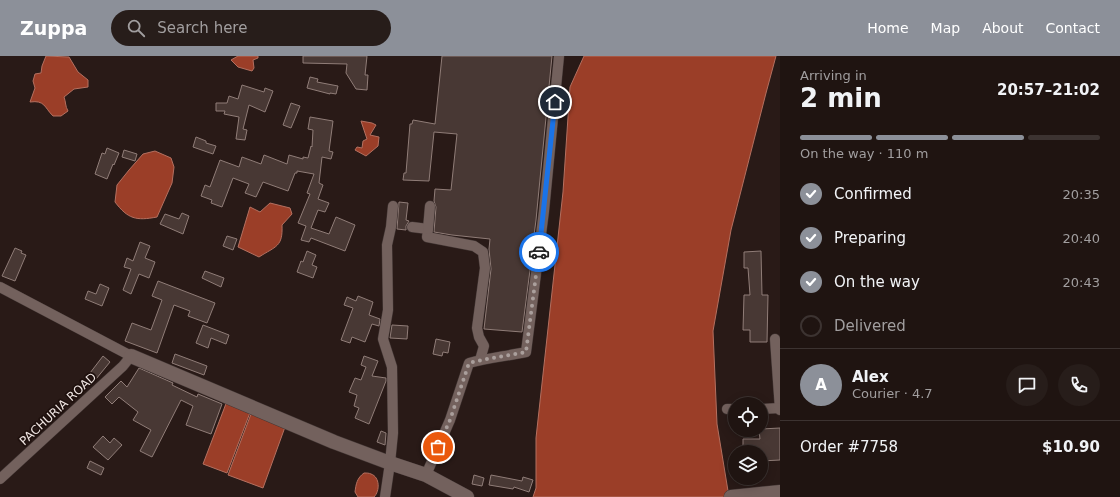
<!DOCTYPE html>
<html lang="en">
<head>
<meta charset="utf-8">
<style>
  :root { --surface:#1f1411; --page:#271d1a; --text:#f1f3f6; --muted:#a19e9f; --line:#3c3331; --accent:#8c9099 }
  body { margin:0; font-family:"DejaVu Sans",sans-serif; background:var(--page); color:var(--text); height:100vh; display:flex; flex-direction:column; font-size:15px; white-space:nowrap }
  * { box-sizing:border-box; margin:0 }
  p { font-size:13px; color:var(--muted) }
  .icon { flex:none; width:22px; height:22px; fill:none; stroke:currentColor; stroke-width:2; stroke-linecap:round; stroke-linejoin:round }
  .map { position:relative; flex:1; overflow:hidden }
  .drawer { display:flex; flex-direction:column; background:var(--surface); width:340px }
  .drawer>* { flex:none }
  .buttons { position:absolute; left:728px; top:341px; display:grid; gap:8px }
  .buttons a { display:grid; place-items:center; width:40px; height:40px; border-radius:50%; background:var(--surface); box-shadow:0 2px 10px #0003,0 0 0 1px var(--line); font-size:20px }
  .pin { position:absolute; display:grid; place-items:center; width:34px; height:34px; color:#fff; margin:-17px; border:2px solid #fff; border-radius:50%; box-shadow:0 1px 4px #0007 }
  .courier { position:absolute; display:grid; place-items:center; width:40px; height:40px; margin:-20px; border:3px solid #1a73e8; border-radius:50%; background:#fff; color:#222; box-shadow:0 1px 5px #0007 }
  .headline em { font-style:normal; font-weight:800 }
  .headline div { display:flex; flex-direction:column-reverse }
  .headline { display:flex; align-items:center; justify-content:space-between; height:68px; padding:0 20px }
  h1 { font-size:26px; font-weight:800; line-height:30px }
  .bar { display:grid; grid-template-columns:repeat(4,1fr); gap:6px 4px; align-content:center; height:48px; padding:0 20px }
  .bar i { height:5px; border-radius:3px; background:var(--line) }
  .bar .selected { background:var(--accent) }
  .bar p { grid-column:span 4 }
  .line { display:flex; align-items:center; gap:10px; padding:0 20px; border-top:1px solid var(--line) }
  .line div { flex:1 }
  .round { display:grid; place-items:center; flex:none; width:42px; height:42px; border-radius:21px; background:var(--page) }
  ol { padding:0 20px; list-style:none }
  li { display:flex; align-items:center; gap:12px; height:44px }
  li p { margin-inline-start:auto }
  li .icon { padding:4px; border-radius:50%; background:var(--accent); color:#fff; stroke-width:4 }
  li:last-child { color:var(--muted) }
  li i { width:22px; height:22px; border:2px solid var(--line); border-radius:50% }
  header { display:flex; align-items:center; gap:24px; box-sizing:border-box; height:56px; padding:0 20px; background:var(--accent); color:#fff }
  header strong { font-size:19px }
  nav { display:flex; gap:22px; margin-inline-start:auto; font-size:14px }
  .search { width:280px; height:36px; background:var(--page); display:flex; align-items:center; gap:10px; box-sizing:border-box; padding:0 14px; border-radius:22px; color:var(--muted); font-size:15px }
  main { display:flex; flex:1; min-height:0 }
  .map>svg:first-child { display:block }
  .water { fill:#9b3e28; stroke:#b47060 }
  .building { fill:#483834; stroke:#907d78 }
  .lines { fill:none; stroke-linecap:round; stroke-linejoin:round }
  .street-casing { stroke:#423634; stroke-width:11 }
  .secondary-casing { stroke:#423634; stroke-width:15 }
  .street { stroke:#73615d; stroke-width:10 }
  .secondary { stroke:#73615d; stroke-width:14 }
  .done { stroke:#aa9f9c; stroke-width:4; stroke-dasharray:0 7.2 }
  .route { stroke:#1a73e8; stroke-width:5 }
  .labels { text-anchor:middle; stroke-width:3.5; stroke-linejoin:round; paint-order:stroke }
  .street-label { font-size:12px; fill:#f0e6e3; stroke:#1f110e }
</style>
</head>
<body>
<header>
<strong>Zuppa</strong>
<div class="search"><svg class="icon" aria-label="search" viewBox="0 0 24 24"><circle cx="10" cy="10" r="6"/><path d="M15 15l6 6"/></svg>Search here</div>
<nav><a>Home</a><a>Map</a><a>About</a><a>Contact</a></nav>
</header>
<main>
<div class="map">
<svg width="780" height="441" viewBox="0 0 780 441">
  <rect width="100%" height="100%" fill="#291a17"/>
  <!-- water -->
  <g class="water">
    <path d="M 46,0 L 69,1 L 78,16 L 88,24 L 88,31 L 74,33 L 64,41 C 66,46 65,50 68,55 L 61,60 L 53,60 C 44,51 45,44 30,46 L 35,32 L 33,25 L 35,18 L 41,17 L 42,10 Z"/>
    <polygon points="238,0 258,0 258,2 253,4 254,12 252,15 238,11 231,4"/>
    <polygon points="584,0 776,0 766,37 731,174 713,275 717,368 729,441 533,441 536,432 536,382 563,136 570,31"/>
    <polygon points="361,65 372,67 376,69 370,79 379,81 378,90 366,100 355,94 357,91 362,92 363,85 367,83"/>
    <path d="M 155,95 L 171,102 L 174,111 L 172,127 L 157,161 C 136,165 128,163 115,146 L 117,129 L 129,114 L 143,98 Z"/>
    <path d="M 270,147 L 290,152 L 292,158 L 282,169 C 283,191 276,190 259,201 L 238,191 L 250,151 L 260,156 Z"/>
    <polygon points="227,345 251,354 227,417 203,408"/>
    <polygon points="251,358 285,371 263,432 228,419"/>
    <path d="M 364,417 C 367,417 369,417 371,418 C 380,421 380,435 374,441 L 358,441 L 355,436 C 356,428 357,422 364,417 Z"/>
  </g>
  <!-- building -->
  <g class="building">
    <polygon points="303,0 367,0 365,19 368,19 367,34 356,33 346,17 347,8 303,7"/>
    <polygon points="442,0 552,0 536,164 533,187 532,187 530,214 522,276 484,273 491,213 489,193 490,183 452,179 434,176 436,151 434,145 435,133 451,134 457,78 434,76 429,125 403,124 404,117 406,117 410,68 412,68 413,64 435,68"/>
    <polygon points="310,21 318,23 317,26 338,30 336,38 330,37 330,38 307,32"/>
    <polygon points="242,29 264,36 265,32 273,35 265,56 249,49 243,73 247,74 245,84 236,83 239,61 224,58 225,55 216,55 216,47 227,47 229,40 238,43"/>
    <polygon points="291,47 300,50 291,72 283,69"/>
    <polygon points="310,61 333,65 329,95 333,96 331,103 322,101 319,127 323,129 318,143 329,147 325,156 318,154 311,172 329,178 336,161 355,169 345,195 311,182 309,186 301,184 306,170 298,167 310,138 307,137 314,118 297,115 297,117 295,117 288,135 263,126 256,141 245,137 249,128 233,122 222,151 211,147 212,144 201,140 205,129 210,131 220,104 239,111 242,101 261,108 264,99 287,108 289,99 303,103 303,101 308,102 311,90 312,91 313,74 308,73"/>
    <polygon points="196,81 206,85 206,87 216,90 213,98 193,91"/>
    <polygon points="107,92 119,97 114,109 113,108 107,123 95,118 102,97 105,98"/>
    <polygon points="124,94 137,98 135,105 122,101"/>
    <polygon points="399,146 408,147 406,164 409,165 406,170 406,174 397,173"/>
    <polygon points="182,157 189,160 183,178 160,168 165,158 179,163"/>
    <polygon points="227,180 237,183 233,194 223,190"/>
    <polygon points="140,186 150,190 145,202 155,206 149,222 139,218 131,238 123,234 131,213 124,211 127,202 133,205"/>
    <polygon points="15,192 22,195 21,197 26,199 15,225 2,220"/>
    <polygon points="307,195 316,199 312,209 317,211 313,222 297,216 301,205 303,206"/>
    <polygon points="761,195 762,239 768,239 767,286 750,286 750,274 743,274 744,239 750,239 748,212 744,212 744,196"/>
    <polygon points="205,215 224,222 221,231 202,222"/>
    <polygon points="158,225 215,247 207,267 188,260 190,255 174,249 157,297 125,285 132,267 151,274 162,244 152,240"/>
    <polygon points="100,228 109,232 102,250 85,243 88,235 96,238"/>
    <polygon points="358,240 373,246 369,259 380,263 379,270 372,268 365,286 352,281 350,287 341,284 353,252 344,249 347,241 356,245"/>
    <polygon points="203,269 229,279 226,288 211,282 208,292 196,287"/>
    <polygon points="392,269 408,270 407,283 390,282"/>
    <polygon points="436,283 450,286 448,297 443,296 442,300 433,298"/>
    <polygon points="175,298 207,310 204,319 172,307"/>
    <polygon points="103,300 110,306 96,323 90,317"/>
    <polygon points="364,300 378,305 372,320 386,322 386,325 369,368 355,362 359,352 354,350 357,339 349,336 355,322 361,324 366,311 361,309"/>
    <polygon points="139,312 173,327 172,329 197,341 198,338 222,348 211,378 186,369 193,350 181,344 152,401 140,395 151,374 133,364 138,356 119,341 112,348 105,341 121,325 127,331"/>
    <polygon points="780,372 780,404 761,405 761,396 743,396 743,383 760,383 759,374 761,373"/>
    <polygon points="381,375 386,377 385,389 377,386"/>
    <polygon points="103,380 110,387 114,382 122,389 108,404 93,391"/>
    <polygon points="90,405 104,412 101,419 87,412"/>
    <polygon points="474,419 484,422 482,430 472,428"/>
    <polygon points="491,419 522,425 523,421 533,424 529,436 514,431 513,433 489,429"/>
  </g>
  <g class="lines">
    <defs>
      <g id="street">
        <polyline points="412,171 428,173 427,181 474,190 483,196 485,212 477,272 479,281 484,290 480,304"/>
        <polyline points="428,173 430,150"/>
        <polyline points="0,231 131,300 123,310 0,423"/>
        <polyline points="775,283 780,354"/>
        <polyline points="727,353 735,353"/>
        <polyline points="761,353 780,352"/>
        <path d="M 426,419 L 450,364 L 469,307 C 488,302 507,300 526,296 L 544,155 L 559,0"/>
        <polyline points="385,441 390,407 393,377 392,311 383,283 388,254 387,189 391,171 393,150"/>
      </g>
      <g id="secondary">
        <polyline points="131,300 334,386 390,407 426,419 467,441"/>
        <polyline points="731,441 780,436"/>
      </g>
    </defs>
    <!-- street casing -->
    <use href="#street" class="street-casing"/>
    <!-- secondary casing -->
    <use href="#secondary" class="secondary-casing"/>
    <!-- street -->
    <use href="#street" class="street"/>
    <!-- secondary -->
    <use href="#secondary" class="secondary"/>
  </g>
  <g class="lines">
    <!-- done -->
    <path class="done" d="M 438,391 L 450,364 L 469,307 C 488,302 507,300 526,296 L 539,196"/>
    <!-- route -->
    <polyline class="route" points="539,196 555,46"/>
  </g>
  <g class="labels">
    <!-- street labels -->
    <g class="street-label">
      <text transform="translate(58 353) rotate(-43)" y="4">PACHURIA ROAD</text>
    </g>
  </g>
</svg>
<div class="buttons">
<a><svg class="icon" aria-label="locate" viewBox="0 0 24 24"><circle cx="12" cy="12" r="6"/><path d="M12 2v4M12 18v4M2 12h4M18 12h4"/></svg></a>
<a><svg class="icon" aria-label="layers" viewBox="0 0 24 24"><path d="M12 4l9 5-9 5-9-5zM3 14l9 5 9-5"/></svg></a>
</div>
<div class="pin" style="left:438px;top:391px;background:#ea580c"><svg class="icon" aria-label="bag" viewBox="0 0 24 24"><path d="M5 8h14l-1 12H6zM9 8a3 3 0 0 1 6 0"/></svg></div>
<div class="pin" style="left:555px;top:46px;background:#1f2937"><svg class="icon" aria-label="home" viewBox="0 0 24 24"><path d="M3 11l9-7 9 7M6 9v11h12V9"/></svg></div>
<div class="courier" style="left:539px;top:196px"><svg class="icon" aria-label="car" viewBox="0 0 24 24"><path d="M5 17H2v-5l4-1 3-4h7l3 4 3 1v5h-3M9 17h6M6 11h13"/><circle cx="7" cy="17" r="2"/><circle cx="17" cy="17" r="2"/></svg></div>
</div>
<section class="drawer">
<div class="headline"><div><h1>2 min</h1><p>Arriving in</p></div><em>20:57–21:02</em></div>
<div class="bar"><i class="selected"></i><i class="selected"></i><i class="selected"></i><i></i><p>On the way · 110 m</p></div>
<ol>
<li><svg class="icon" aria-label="check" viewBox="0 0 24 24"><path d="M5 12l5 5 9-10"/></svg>Confirmed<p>20:35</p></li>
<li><svg class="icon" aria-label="check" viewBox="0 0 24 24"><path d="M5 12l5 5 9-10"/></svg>Preparing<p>20:40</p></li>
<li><svg class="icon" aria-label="check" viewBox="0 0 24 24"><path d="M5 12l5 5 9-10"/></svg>On the way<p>20:43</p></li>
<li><i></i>Delivered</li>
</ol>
<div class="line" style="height:72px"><b class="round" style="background:var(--accent);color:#fff">A</b><div><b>Alex</b><p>Courier · 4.7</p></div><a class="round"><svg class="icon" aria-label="chat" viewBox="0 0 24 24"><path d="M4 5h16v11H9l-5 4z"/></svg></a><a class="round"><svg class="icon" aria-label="phone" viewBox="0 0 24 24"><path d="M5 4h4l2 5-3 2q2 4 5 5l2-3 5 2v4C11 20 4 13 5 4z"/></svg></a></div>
<div class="line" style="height:52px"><div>Order #7758</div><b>$10.90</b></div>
</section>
</main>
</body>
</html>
